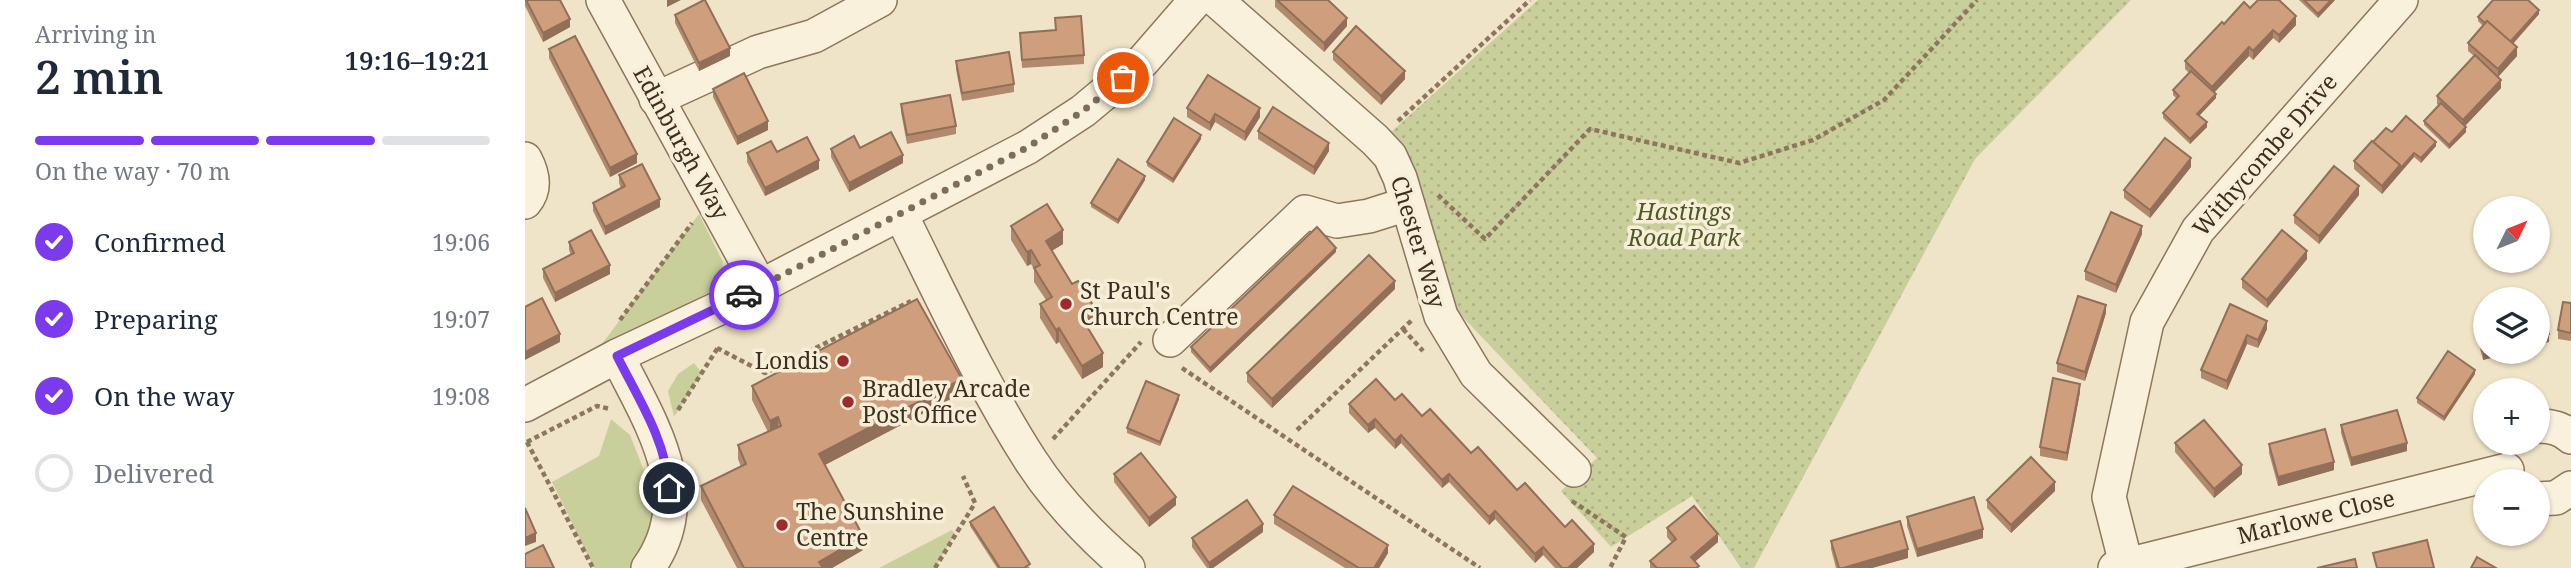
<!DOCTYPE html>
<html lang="en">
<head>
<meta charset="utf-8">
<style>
  :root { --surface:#fff; --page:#f6f6f7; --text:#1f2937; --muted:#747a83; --line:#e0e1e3; --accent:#7c3aed }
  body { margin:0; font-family:"Noto Serif",serif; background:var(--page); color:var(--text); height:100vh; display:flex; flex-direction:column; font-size:26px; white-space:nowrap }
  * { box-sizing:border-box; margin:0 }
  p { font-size:23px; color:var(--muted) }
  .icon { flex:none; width:38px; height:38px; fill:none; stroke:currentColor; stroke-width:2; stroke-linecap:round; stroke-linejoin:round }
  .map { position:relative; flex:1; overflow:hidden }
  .drawer { display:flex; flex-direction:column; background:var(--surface); width:525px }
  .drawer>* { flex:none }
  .needle { width:46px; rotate:47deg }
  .buttons { position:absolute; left:1948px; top:196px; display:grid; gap:14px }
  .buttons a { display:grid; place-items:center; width:77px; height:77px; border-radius:50%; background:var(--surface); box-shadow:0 2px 5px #0004; font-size:35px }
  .pin { position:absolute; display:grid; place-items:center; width:60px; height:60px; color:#fff; margin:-30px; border:4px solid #fff; border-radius:50%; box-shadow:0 2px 7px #0007 }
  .courier { position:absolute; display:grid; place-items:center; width:70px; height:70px; margin:-35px; border:5px solid #7c3aed; border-radius:50%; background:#fff; color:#222; box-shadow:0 2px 9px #0007 }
  .summary em { font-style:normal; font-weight:600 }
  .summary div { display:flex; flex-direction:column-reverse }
  .summary { display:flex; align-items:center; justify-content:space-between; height:119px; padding:0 35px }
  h1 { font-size:46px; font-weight:600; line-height:52px }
  .bar { display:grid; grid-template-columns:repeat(4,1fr); gap:10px 7px; align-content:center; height:84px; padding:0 35px }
  .bar i { height:9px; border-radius:5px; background:var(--line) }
  .bar .on { background:var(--accent) }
  .bar p { grid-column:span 4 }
  ol { padding:0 35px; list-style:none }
  li { display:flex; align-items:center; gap:21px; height:77px }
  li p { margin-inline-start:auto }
  li .icon { padding:7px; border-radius:50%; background:var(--accent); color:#fff; stroke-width:4 }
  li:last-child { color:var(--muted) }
  li i { width:38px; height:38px; border:4px solid var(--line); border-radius:50% }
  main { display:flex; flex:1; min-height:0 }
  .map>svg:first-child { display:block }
  .green { fill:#c9cf9b }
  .park { fill:url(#park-dots) }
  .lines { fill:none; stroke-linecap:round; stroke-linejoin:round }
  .minor-casing { stroke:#8d765c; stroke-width:36 }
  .path { stroke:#8d765c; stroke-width:4.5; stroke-dasharray:5 3.5; stroke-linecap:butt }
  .minor { stroke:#faf1dc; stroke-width:33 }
  .wall { fill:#b2896c }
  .shaded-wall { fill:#916f58 }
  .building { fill:#cf9f7d; stroke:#916f58; stroke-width:2 }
  .done { stroke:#7c6e5b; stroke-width:7; stroke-dasharray:0 12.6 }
  .route { stroke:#7c3aed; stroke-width:9 }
  .poi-dot { fill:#9e2a2b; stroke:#f7eed8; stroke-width:2.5 }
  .labels { text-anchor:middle; stroke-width:7; stroke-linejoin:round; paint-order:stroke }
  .street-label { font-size:23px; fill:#3d2e20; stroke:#f7eed8 }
  .park-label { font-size:23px; font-style:italic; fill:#4d5a26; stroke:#f7eed8 }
  .poi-label { font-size:23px; fill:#3d2e20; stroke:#f7eed8; text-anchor:start }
</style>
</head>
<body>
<main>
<section class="drawer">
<div class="summary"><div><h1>2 min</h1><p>Arriving in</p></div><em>19:16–19:21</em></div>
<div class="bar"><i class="on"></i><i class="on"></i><i class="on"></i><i></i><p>On the way · 70 m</p></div>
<ol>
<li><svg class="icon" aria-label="check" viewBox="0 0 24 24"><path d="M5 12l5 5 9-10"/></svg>Confirmed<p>19:06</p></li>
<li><svg class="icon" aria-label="check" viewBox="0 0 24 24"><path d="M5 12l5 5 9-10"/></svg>Preparing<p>19:07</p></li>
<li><svg class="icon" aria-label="check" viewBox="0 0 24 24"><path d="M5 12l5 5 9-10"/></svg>On the way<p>19:08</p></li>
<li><i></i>Delivered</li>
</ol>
</section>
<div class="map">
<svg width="2046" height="568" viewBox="0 0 2046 568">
  <defs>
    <pattern id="park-dots" width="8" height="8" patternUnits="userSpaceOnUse" patternTransform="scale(1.75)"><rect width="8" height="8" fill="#c9cf9b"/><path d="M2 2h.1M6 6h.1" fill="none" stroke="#aeb285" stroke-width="1.8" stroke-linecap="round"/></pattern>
  </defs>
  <rect width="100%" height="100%" fill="#f0e4c8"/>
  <!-- green -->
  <g class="green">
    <polygon points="174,214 198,262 196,279 183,293 71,352"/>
    <polygon points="169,363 177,373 149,417 143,391 153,374"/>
    <polygon points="86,419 105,435 129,496 128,516 117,551 108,568 69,568 27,482 74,456"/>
    <polygon points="427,530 430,534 410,568 354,568"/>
  </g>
  <!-- park -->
  <polygon class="park" points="1013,0 1606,0 1450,159 1229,568 1216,568 1167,496 1086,547 1036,491 1072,458 931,310 894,185 866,132"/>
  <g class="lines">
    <defs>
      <g id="minor">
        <polyline points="78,0 235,286"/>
        <polyline points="691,0 850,140 865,156 875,178 916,316 951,374 1049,470"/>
        <polyline points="131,99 233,52 289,36 355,0"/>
        <path d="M 0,159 C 8,174 11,189 0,202"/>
        <path d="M 376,215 C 417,297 456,383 506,461 C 532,501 567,537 603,568"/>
        <polyline points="645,340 780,212 812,221 844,216 882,204"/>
        <path d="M 92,356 C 125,422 175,496 123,568"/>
        <polyline points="0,405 92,356 190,310 503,147 558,111 618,61 671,0"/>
        <path d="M 2012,426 C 2026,426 2036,428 2046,437"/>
        <polyline points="2012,499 2031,498 2046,488"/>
        <polyline points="1590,568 1982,470"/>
        <polyline points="1602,568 1584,497 1622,322 1673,230 1876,0"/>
      </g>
    </defs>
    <!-- minor casing -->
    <use href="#minor" class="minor-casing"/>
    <!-- path -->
    <g class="path">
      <polyline points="873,121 1005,0"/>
      <polyline points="913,195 960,239 1065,129 1214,163 1288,140 1359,100 1452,0"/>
      <polyline points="95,320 167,223"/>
      <polyline points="878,329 898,351"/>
      <polyline points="192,348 240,373 386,301"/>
      <polyline points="657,368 955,568"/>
      <polyline points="153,410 194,346"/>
      <polyline points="772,430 887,320"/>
      <polyline points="528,439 616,342"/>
      <polyline points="2,442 72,406 85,409"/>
      <polyline points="2,442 68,568"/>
      <polyline points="1047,501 1101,537 1085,568"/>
      <polyline points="410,568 450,503 438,476"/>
    </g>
    <!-- minor -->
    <use href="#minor" class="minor"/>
  </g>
  <!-- wall -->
  <g class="wall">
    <polygon points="0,0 35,0 45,27 18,42 0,6"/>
    <polygon points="750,0 803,0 822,26 799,52 750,7"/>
    <polygon points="1774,0 1810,0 1793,18"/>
    <polygon points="1725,8 1771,25 1754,43 1748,38 1728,60 1724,56 1689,92 1691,98 1674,116 1682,127 1665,144 1638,118 1638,113 1652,99 1648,95 1648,90 1664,73 1660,69 1660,61 1699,24"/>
    <polygon points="2014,14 1988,44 1992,56 1973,77 1976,88 1940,126 1941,132 1924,149 1899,125 1899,121 1914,106 1912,104 1912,96 1949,56 1943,51 1943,43 1958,26 1953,21 1953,17"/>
    <polygon points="150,15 205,56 174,71 150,23"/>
    <polygon points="530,18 559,55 559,64 497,68 495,33 530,30"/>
    <polygon points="24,49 112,163 85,177 24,58"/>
    <polygon points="808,52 880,79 856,105 808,60"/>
    <polygon points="431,61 489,84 489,92 437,101 431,69"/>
    <polygon points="188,89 243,130 212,145 188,97"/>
    <polygon points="376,104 431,126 431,134 382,144 376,112"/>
    <polygon points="662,108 735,117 720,141 690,122 685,131 662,117"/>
    <polygon points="733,131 804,151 789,175 733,139"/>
    <polygon points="1867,132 1911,146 1896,163 1889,157 1857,194 1829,169 1829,161 1848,142"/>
    <polygon points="676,139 648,183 622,166 622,162"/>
    <polygon points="335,148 378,163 324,192 306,157 306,149"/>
    <polygon points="252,152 294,169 240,196 222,162 222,153"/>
    <polygon points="1666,167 1625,218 1599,198 1599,190"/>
    <polygon points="94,175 135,207 80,235 68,211 68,203 96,188 94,183"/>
    <polygon points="620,180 593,224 566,207 566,203"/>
    <polygon points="1834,195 1794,244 1769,223 1769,215"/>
    <polygon points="486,226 538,244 527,251 569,321 561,325 578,367 557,379 534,342 531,344 515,318 515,304 521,300 509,282 509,269 506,264 502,266 486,240"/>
    <polygon points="1617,234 1591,293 1560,280 1560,271"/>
    <polygon points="44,242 85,274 30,302 18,278 18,269 46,255 44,250"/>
    <polygon points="811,252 685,373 666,352 666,347"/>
    <polygon points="1782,259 1742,308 1717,288 1717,279"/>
    <polygon points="870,289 747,408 722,382 722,373"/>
    <polygon points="2046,303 2046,341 2033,339 2033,330"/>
    <polygon points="1581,313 1560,381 1532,372 1532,363"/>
    <polygon points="1742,321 1742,329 1733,348 1722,344 1702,390 1676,378 1676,370"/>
    <polygon points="1950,321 1960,352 1988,352 1958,360 1950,329"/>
    <polygon points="1950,374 1919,421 1892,403 1892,398"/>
    <polygon points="227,386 437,393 300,465 338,550 307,568 212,568 176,500 176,486 216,467 213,459 213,445 243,432 227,400"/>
    <polygon points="1555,392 1542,461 1515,456 1515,447"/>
    <polygon points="654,399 635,446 602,433 602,428"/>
    <polygon points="870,400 897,416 1040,527 1069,552 1052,568 1030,568 1018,555 1010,563 970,519 964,525 924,482 917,488 876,443 870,449 850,428 843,433 824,413 824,404"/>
    <polygon points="1816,425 1882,451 1826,466 1816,433"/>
    <polygon points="1650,443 1717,474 1689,498 1650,452"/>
    <polygon points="1744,444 1809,470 1753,486 1744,453"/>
    <polygon points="589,474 651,505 624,527 589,482"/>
    <polygon points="1530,491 1486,533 1462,508 1462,500"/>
    <polygon points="749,515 863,553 854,568 820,568 749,524"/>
    <polygon points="1382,517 1458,538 1392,557 1382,526"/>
    <polygon points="445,522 505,568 472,568 445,526"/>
    <polygon points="1142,528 1193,542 1170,561 1174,568 1125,568 1125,561 1147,543 1142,537"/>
    <polygon points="738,532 688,568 682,568 667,547 667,538"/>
    <polygon points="1306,541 1383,558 1347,568 1311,568 1306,549"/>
  </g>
  <!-- shaded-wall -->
  <g class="shaded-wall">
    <polygon points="142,0 156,0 142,7"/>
    <polygon points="1806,0 1810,0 1793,18 1793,14"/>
    <polygon points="2014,10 2014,14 1984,48 1984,44"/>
    <polygon points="1771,16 1771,25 1754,43 1754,35"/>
    <polygon points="822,18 822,26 799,52 799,43"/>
    <polygon points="45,19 45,27 18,42 18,33"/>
    <polygon points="1748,30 1748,38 1728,60 1728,51"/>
    <polygon points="1724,47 1724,56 1687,95 1687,87"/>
    <polygon points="1992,47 1992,56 1973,77 1973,69"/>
    <polygon points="205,48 205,56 174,71 174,63"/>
    <polygon points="880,71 880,79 856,105 856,96"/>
    <polygon points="1976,80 1976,88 1938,128 1938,120"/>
    <polygon points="1691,94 1691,98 1672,118 1672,114"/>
    <polygon points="735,108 735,117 720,141 720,132"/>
    <polygon points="690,114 690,122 685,131 685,123"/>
    <polygon points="243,121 243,130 212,145 212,137"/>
    <polygon points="1682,122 1682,127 1665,144 1665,139"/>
    <polygon points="1941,127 1941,132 1924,149 1924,145"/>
    <polygon points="676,135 676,139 648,183 648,179"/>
    <polygon points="1911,142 1911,146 1896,163 1896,158"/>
    <polygon points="804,143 804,151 789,175 789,167"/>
    <polygon points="1889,153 1889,157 1857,194 1857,186 1875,165"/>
    <polygon points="112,154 112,163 85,177 85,168"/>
    <polygon points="378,155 378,163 324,192 324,183"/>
    <polygon points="1666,158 1666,167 1625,218 1625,210"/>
    <polygon points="294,160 294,169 240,196 240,188"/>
    <polygon points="620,176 620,180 593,224 593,220"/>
    <polygon points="1834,186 1834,195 1794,244 1794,236"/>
    <polygon points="135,199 135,207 80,235 80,227"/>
    <polygon points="1617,226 1617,234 1591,293 1591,285"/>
    <polygon points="538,230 538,244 521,254 521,241"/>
    <polygon points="811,248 811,252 685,373 685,368"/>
    <polygon points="506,250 506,264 502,266 502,252"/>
    <polygon points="1782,251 1782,259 1742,308 1742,300"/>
    <polygon points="85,265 85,274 30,302 30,293"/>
    <polygon points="870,281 870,289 747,408 747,399"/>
    <polygon points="1581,305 1581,313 1560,381 1560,372"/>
    <polygon points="569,307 569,321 555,329 555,315"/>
    <polygon points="1742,321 1742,329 1733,348 1733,340"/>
    <polygon points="534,328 534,342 531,344 531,330"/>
    <polygon points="35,334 35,342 0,360 0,352"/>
    <polygon points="2024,334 2024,342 2012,345 2012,337"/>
    <polygon points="1722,335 1722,344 1702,390 1702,381"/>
    <polygon points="1958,351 1960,351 1988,352 1958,360"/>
    <polygon points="578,353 578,367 557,379 557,366"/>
    <polygon points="1950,370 1950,374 1919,421 1919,417"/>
    <polygon points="437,379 437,393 294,468 294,454"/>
    <polygon points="1555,384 1555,392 1542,461 1542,453"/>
    <polygon points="654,395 654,399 635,446 635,442"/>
    <polygon points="253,417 253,431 245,435 245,421"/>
    <polygon points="850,419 850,428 843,433 843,425"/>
    <polygon points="876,435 876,443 870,449 870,441"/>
    <polygon points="1882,443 1882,451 1826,466 1826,458"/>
    <polygon points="1809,462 1809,470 1753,486 1753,477"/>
    <polygon points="1717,465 1717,474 1689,498 1689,489"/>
    <polygon points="924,474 924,482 917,488 917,480"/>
    <polygon points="1530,482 1530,491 1486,533 1486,525"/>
    <polygon points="651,497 651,505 624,527 624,518"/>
    <polygon points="970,511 970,519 964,525 964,517"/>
    <polygon points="738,524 738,532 688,568 684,568 684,563"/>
    <polygon points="1458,529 1458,538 1392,557 1392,549"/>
    <polygon points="11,533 11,542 0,546 0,538"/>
    <polygon points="1193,534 1193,542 1166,565 1166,557"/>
    <polygon points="338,536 338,550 307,568 294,568 294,562"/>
    <polygon points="1069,544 1069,552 1052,568 1043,568"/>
    <polygon points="863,545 863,553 854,568 849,568"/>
    <polygon points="1018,547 1018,555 1010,563 1010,554"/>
    <polygon points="1383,549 1383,558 1347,568 1318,568"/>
  </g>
  <!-- building -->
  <g class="building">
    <polygon points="1,0 35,0 45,19 18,33"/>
    <polygon points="179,0 180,0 205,48 174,63 150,15"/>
    <polygon points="752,0 803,0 822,18 799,43"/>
    <polygon points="1733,0 1754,0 1771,16 1754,35 1748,30 1728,51 1724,47 1687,87 1660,61 1697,22 1699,24 1719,2 1725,8"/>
    <polygon points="1779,0 1806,0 1793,14"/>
    <polygon points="1968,0 2003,0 2014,10 1985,42 1962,21 1960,23 1953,17"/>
    <polygon points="556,16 559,55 497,60 495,33 531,30 530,18"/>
    <polygon points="1962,21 1992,47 1973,69 1943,43"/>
    <polygon points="831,26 880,71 856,96 808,52"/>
    <polygon points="50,36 112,154 85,168 24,49"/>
    <polygon points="484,52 489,84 437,93 431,61"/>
    <polygon points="1950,55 1976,80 1938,120 1912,96"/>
    <polygon points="1666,71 1691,94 1672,114 1682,122 1665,139 1638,113 1654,96 1648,90"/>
    <polygon points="219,73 243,121 212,137 188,89"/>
    <polygon points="683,75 735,108 720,132 690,114 685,123 662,108"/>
    <polygon points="425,95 431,126 382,135 376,104"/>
    <polygon points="1916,103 1941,127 1924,145 1899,121"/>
    <polygon points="748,107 804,143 789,167 733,131"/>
    <polygon points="1881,116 1911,142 1896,158 1889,153 1875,169 1875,165 1848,142 1861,128 1867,132"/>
    <polygon points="649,118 676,135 648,179 622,162"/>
    <polygon points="366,132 378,155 324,183 306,149 329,136 335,148"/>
    <polygon points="282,137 294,160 240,188 222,153 246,141 252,152"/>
    <polygon points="1640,138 1666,158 1625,210 1599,190"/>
    <polygon points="1847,141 1875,165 1857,186 1829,161"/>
    <polygon points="593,159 620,176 593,220 566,203"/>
    <polygon points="117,164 135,199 80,227 68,203 100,186 94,175"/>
    <polygon points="1809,166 1834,186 1794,236 1769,215"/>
    <polygon points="522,204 538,230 521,241 547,284 553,281 569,307 555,315 578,353 557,366 534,328 531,330 515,304 527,297 509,268 515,265 506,250 502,252 486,226"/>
    <polygon points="1586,212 1617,226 1591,285 1560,271"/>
    <polygon points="792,227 811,248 685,368 666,347"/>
    <polygon points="66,230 85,265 30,293 18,269 49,253 44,242"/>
    <polygon points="1757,230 1782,251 1742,300 1717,279"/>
    <polygon points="844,255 870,281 747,399 722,373"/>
    <polygon points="1553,296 1581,305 1560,372 1532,363"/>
    <polygon points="17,298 35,334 0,352 0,307"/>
    <polygon points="392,299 437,379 294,454 338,536 294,562 298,568 219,568 176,486 221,464 213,445 256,426 253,417 245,421 227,386"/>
    <polygon points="2038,302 2046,303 2046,333 2033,330"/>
    <polygon points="2016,303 2024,334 2012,337 2012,304"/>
    <polygon points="1705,304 1742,321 1733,340 1722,335 1702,381 1676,370"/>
    <polygon points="1960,318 1960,351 1958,351 1950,321"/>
    <polygon points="1923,351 1950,370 1919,417 1892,398"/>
    <polygon points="1528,378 1555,384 1542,453 1515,447"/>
    <polygon points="851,379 870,400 877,394 897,416 905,409 946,453 953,447 992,490 1000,483 1040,527 1047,520 1069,544 1043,568 1037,568 1018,547 1010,554 970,511 964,517 924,474 917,480 876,435 870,441 850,419 843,425 824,404"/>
    <polygon points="621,381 654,395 635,442 602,428"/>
    <polygon points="1872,410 1882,443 1826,458 1816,425"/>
    <polygon points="1679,420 1717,465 1689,489 1650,443"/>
    <polygon points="1800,429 1809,462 1753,477 1744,444"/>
    <polygon points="616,453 651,497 624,518 589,474"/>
    <polygon points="1506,457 1530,482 1486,525 1462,500"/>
    <polygon points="768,486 863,545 849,568 834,568 749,515"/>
    <polygon points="1449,497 1458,529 1392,549 1382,517"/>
    <polygon points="722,500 738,524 684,563 667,538"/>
    <polygon points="1169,506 1193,534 1166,557 1174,566 1171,568 1132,568 1125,561 1151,539 1142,528"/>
    <polygon points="469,507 505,564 499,568 475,568 445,522"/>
    <polygon points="0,508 11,533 0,538"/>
    <polygon points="1375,521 1383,549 1318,568 1314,568 1306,541"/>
    <polygon points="1902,540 1909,568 1852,568 1848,553"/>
    <polygon points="18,545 29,568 0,568 0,554"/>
    <polygon points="1952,557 1971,568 1946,568"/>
    <polygon points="1830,559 1832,568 1792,568"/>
  </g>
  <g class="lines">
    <!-- done -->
    <polyline class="done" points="219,295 503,147 558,111 598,78"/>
    <!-- route -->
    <path class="route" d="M 144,488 C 141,440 113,398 92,356 L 219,295"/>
  </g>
  <!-- markers -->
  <g class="poi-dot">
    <circle cx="541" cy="304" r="7"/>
    <circle cx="318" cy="361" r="7"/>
    <circle cx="323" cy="402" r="7"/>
    <circle cx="257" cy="525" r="7"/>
  </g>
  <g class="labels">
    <!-- street labels -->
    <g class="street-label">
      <text transform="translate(156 143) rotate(61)" y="8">Edinburgh Way</text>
      <text transform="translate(1740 155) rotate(-49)" y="8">Withycombe Drive</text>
      <text transform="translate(893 242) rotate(73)" y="8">Chester Way</text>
      <text transform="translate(1791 517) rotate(-14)" y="8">Marlowe Close</text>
    </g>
    <!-- park labels -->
    <g class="park-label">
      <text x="1159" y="220">Hastings<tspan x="1159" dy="26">Road Park</tspan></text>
    </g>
    <!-- poi labels -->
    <g class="poi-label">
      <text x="555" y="299">St Paul's<tspan x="555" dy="26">Church Centre</tspan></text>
      <text x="304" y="369" text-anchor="end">Londis</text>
      <text x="337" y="397">Bradley Arcade<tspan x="337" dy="26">Post Office</tspan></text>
      <text x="271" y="520">The Sunshine<tspan x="271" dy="26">Centre</tspan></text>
    </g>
  </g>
</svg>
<div class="buttons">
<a><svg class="needle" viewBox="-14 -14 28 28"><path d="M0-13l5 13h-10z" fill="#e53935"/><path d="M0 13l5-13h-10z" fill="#747a83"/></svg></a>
<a><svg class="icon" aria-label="layers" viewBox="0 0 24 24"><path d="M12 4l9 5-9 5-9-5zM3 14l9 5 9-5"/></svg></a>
<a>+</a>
<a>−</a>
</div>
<div class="pin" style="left:598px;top:78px;background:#ea580c"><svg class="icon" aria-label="bag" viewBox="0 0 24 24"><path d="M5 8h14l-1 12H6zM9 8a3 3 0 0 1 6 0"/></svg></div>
<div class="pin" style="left:144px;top:488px;background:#1f2937"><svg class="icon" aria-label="home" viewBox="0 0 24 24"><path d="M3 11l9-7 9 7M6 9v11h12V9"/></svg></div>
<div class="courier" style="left:219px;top:295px"><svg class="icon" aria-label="car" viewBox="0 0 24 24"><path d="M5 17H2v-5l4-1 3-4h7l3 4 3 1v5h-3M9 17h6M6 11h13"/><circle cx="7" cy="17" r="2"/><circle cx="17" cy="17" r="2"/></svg></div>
</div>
</main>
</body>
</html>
